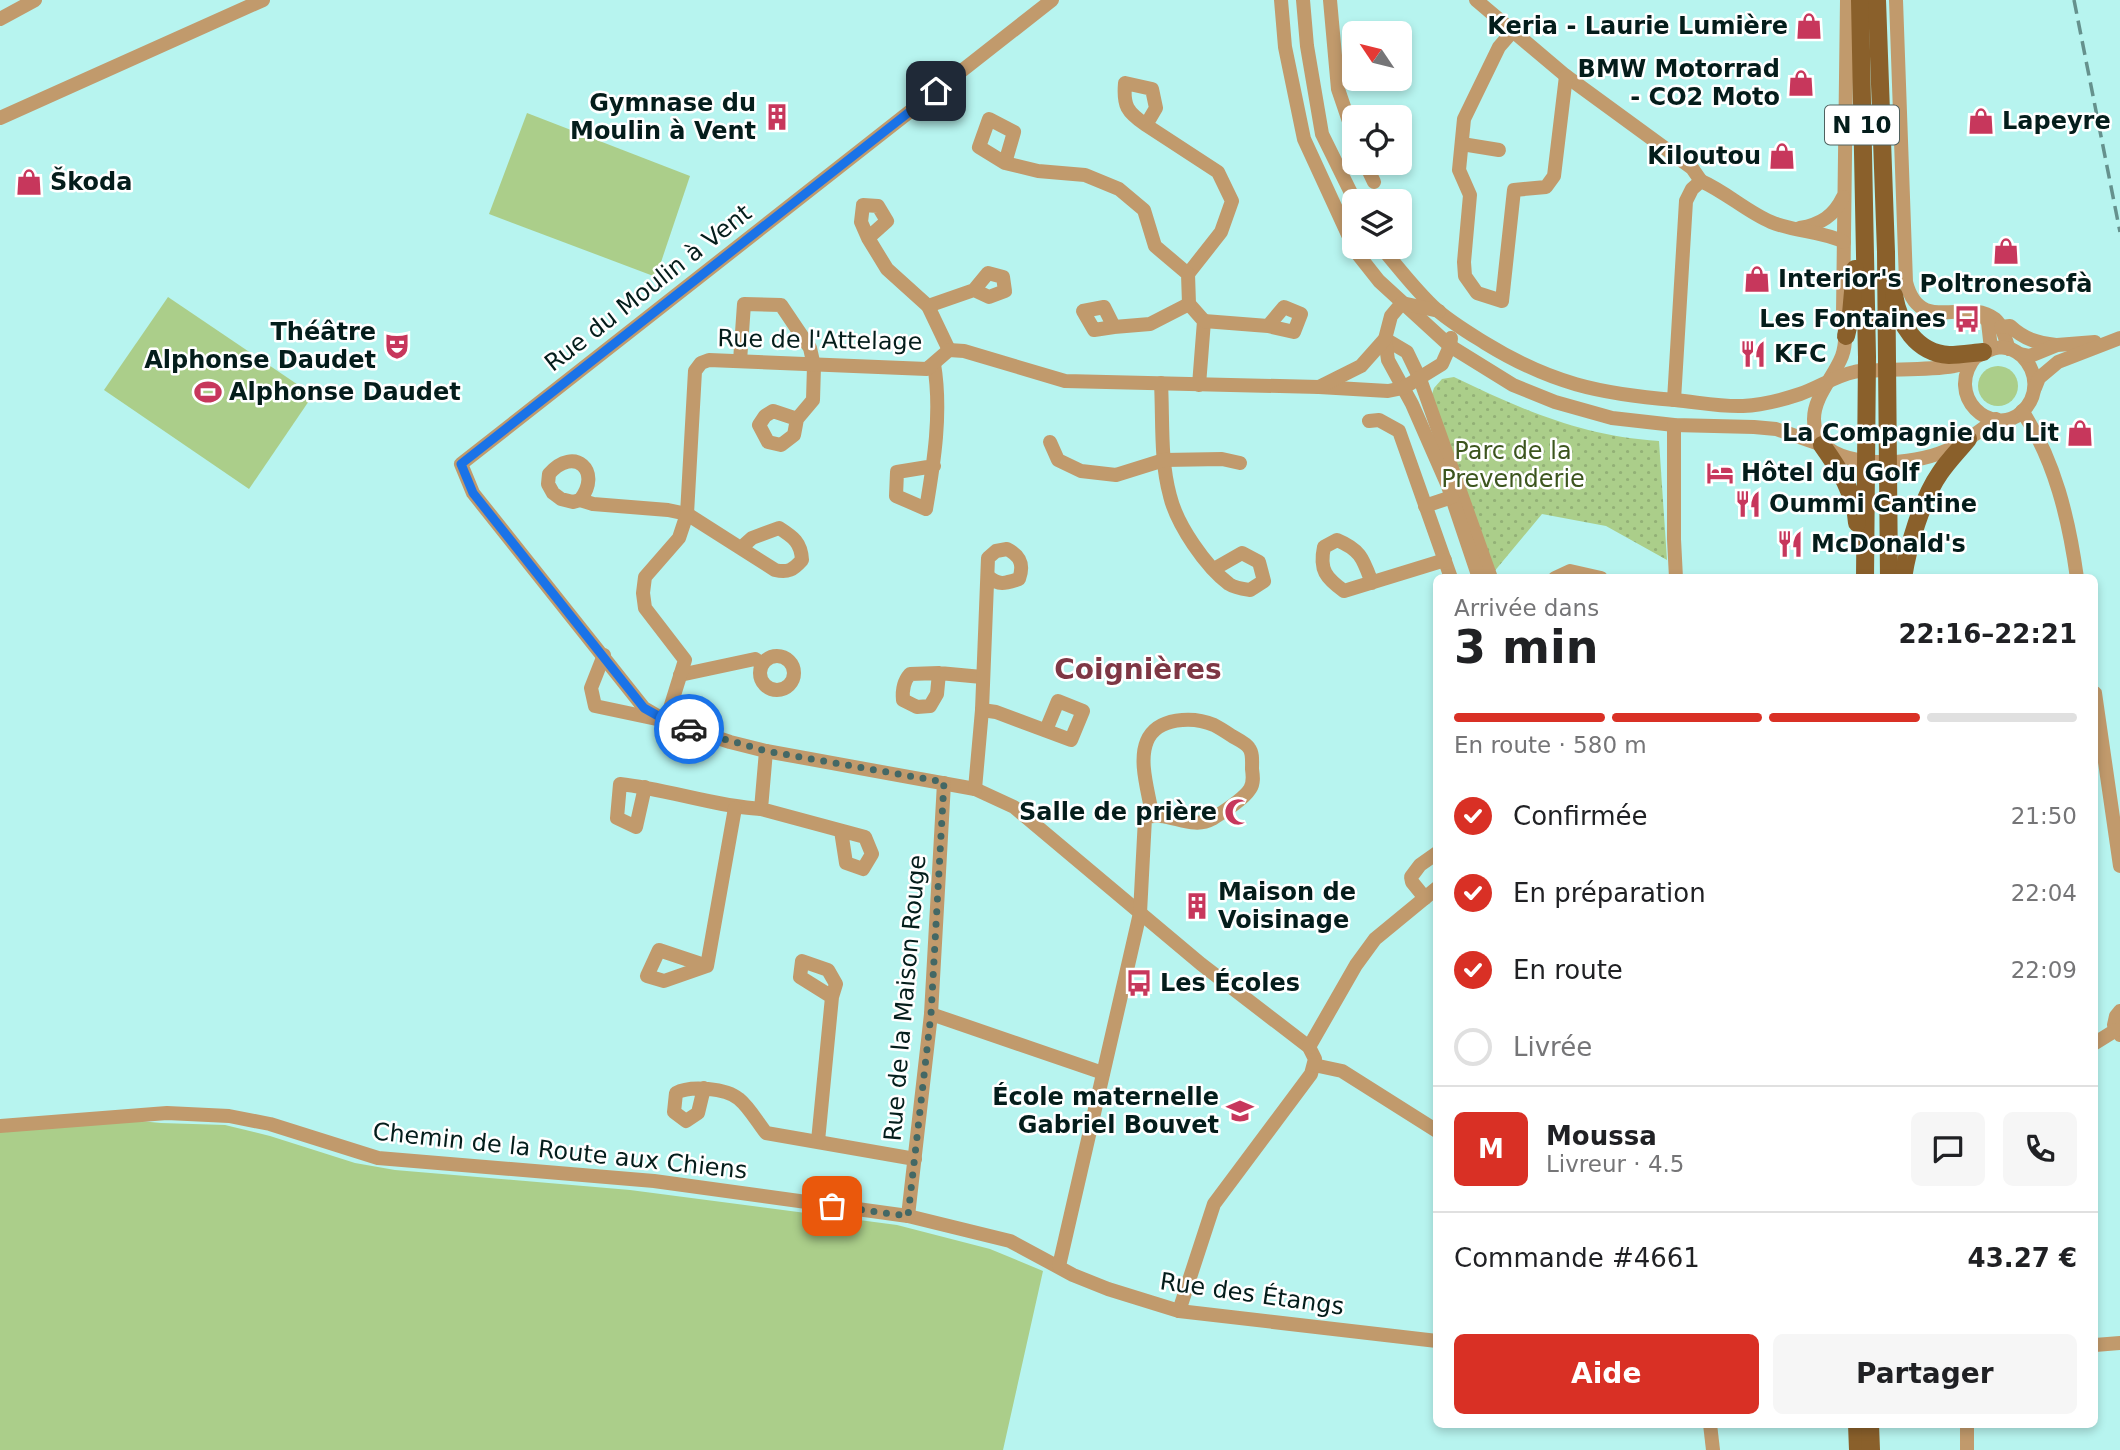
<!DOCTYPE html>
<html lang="fr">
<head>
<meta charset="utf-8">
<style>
  :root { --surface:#fff; --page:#f6f6f6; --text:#202124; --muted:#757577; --line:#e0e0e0; --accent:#d93025 }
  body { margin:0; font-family:"DejaVu Sans",sans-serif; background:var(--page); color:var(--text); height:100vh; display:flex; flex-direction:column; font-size:26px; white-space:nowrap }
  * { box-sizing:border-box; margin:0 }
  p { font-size:23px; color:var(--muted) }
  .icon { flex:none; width:38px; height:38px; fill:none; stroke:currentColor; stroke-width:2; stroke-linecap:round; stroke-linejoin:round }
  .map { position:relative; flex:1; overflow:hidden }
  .sheet { position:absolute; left:1433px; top:574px; width:665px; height:854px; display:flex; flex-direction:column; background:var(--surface); border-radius:10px; box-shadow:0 4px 10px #0003 }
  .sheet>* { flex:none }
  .needle { width:46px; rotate:305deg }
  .fabs { position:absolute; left:1342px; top:21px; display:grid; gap:14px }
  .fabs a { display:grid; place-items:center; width:70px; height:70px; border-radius:10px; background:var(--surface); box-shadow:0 4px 10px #0003; font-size:35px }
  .pin { position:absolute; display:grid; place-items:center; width:60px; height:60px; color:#fff; margin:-30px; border-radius:14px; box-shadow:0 4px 10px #0006 }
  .courier { position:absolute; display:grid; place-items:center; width:70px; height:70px; margin:-35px; border:5px solid #1a73e8; border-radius:50%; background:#fff; color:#222; box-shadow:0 2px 9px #0007 }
  .summary em { font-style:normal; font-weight:600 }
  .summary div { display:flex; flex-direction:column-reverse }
  .summary { display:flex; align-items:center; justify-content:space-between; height:119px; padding:0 21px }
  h1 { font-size:46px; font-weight:600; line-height:52px }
  .bar { display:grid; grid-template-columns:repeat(4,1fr); gap:10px 7px; align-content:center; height:84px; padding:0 21px }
  .bar i { height:9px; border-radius:5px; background:var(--line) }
  .bar .on { background:var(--accent) }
  .bar p { grid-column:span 4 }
  .line { display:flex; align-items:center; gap:18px; padding:0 21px; border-top:2px solid var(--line) }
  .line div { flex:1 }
  .round { display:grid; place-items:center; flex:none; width:74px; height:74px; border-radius:10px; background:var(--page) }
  ol { padding:0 21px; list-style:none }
  li { display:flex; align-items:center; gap:21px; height:77px }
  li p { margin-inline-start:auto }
  li .icon { padding:7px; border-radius:50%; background:var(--accent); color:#fff; stroke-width:4 }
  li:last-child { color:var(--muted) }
  li i { width:38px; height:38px; border:4px solid var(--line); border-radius:50% }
  .cta { display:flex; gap:14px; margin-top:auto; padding:14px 21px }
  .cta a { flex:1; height:80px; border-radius:10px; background:var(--accent); color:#fff; font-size:28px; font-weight:600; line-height:80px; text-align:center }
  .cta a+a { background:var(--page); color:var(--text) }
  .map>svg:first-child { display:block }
  .grass { fill:#abce8a }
  .park { fill:url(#park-dots) }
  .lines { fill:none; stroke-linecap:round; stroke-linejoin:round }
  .minor { stroke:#c19a6c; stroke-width:14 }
  .major { stroke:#8a602b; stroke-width:18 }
  .rail { stroke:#65918d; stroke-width:3.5; stroke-dasharray:14 7; stroke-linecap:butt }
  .done { stroke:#436865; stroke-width:7; stroke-dasharray:0 12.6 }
  .route { stroke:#1a73e8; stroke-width:9 }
  .labels { text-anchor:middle; stroke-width:5; stroke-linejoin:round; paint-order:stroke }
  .shield { fill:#fff; stroke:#4f615f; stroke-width:2 }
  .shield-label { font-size:23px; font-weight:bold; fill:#041d1b }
  .poi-label { font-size:24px; font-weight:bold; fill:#041d1b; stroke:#fff; text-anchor:start }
  .street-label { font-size:24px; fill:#041d1b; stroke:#fff }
  .park-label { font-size:24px; fill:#3c551e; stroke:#fff }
  .quarter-label { font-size:28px; font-weight:bold; fill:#7e3744; stroke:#fff }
</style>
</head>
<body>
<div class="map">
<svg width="2120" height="1450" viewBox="0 0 2120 1450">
  <defs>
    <pattern id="park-dots" width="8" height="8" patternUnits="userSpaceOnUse" patternTransform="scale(1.75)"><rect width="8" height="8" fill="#abce8a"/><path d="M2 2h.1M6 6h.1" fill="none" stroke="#92b076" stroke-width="1.8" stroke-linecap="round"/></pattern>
  </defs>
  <rect width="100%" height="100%" fill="#b7f4ef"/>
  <!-- grass -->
  <g class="grass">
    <polygon points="527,113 690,176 656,277 489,214"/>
    <polygon points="168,297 313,395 249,489 104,390"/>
    <circle cx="1998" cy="386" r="20"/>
    <polygon points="97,1117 161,1123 225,1125 270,1136 355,1163 395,1170 630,1190 897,1225 990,1249 1043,1271 1003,1450 0,1450 0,1125"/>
  </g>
  <!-- park -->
  <path class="park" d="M 1454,377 C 1523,410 1581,436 1659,441 L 1667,560 L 1606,526 L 1542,514 L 1493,573 L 1431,397 L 1434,388 L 1442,379 Z"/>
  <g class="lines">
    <!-- minor -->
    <g class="minor">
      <polyline points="1281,0 1285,47 1304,139 1356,252 1379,281 1450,346 1513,385 1555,402 1612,418 1674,425 1754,427 1776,429 1822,445"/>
      <polyline points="1303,0 1307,46 1322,134 1355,201"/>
      <polyline points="1330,0 1338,89 1354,136"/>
      <polyline points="1476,0 1566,76 1692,168 1701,181"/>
      <path d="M 1847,0 L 1843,313 C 1845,328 1847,342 1842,356 C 1834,377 1814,396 1814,419 C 1814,470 1897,466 1931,456 C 1955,450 1976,434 1996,419"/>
      <path d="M 1896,0 L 1906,282 C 1920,337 1966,296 1995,319 C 2003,326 2005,339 2009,349"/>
      <polyline points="0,19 35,0"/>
      <polyline points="1512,32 1499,47 1464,119 1459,170 1470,195 1464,262 1465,276 1477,293 1502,301 1514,190 1546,187 1554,176 1566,76"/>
      <polyline points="0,118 263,0"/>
      <path d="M 1146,125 C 1127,112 1123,106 1125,83 L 1152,89 L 1156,108 L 1146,125 L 1218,172 L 1232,201 L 1221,232 L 1188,274"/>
      <polyline points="1462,144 1499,150"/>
      <polyline points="1005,163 979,147 989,119 1014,132 1005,163 1038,171 1085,175 1119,189 1144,210 1155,246 1188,274 1189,304 1204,321 1199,385"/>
      <polyline points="1365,163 1374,182"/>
      <path d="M 1800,228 C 1821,224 1834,216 1843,197"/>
      <polyline points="868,238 887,221 878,206 863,205 861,222 868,238 887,269 928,306 949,350"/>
      <path d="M 1381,247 C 1399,268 1416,291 1437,310 C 1452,323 1469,333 1485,343 C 1550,383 1599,394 1675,400 C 1697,402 1721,407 1743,406 C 1762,405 1782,400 1800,394 C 1818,388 1835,376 1854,372 C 1862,370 1872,371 1880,370 C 1904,369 1930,370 1954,366 C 1977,363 1996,333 2022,356 C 2038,372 2039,396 2022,412 C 1992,439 1943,396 1976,356"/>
      <polyline points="928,306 974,290 988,273 1003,277 1005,291 989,297 974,290"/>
      <polyline points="1982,314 1988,322 1991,349"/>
      <polyline points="1204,321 1268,326 1294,332 1301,314 1284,307 1268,326"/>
      <polyline points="1114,327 1094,330 1083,311 1104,307 1114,327 1150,324 1189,304"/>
      <path d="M 2001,327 L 2010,326 C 2024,339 2037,343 2056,345"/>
      <polyline points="1385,339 1407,352 1420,379 1491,578"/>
      <polyline points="1385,339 1388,360 1412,404 1448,486 1479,578"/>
      <polyline points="2020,354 2030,356 2057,345 2095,342"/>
      <polyline points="740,361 744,304 781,305 810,348 814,366 813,400 797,419 773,411 765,416 759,425 768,442 781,445 794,435 797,419"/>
      <path d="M 1161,383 C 1163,420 1160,460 1170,496 C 1177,525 1206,567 1229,584 C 1235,588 1243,589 1250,590 L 1264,581 L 1259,562 L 1242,553 L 1214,569"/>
      <polyline points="1319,387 1388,391 1403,388 1442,364 1450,346 1451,338"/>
      <polyline points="2035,388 2039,378 2058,362 2120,338"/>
      <path d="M 1674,400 L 1686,201 L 1692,189 L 1701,181 C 1726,192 1747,212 1771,222 C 1795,232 1822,231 1844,242"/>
      <path d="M 2022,411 C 2055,460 2069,520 2077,578"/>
      <polyline points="1369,421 1379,420 1399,431 1451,578"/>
      <polyline points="1674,425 1674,539 1676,578"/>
      <polyline points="1050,442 1058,460 1081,471 1116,475 1164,460 1222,459 1240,463"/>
      <path d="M 934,466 L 897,472 L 896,496 L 926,509 C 934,462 942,412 934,364"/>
      <path d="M 580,500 C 603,471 574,445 549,474 L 548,484 L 553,493 L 561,499 L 573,502 L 580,500 L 593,504 L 668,510 L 687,514 L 775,570 C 788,573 793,570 802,560 C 801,542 793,537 779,528 L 752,538 L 742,547"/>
      <polyline points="1425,506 1452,497"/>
      <polyline points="1555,578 1570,571 1601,578"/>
      <path d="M 1372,583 C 1363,559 1361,550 1337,540 L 1324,547 C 1319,570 1326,578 1344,591 L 1445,560"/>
      <polyline points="604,655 591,688 595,706 666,721 730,742 766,751 975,789 1014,807 1201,964 1309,1047 1315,1059 1311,1074 1214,1204 1179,1311"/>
      <circle cx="777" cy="673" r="17"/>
      <path d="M 939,673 L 937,694 L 930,706 L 917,707 L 903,700 C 902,690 903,682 910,674 L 939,673 L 982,677"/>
      <polyline points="680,675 755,659 762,664"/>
      <polyline points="2095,693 2120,866"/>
      <polyline points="982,710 996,712 1071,740 1083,711 1058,701 1046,730"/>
      <polyline points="656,715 644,708 473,493 461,464 1052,0"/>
      <polyline points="666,721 685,660 645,608 643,593 645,577 679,538 687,514 695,371 701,363 709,360 927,369 949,350 964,351 1065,381 1319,387 1361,366 1385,339 1391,316 1402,303 1439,311"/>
      <polyline points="766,751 761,809 865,837 872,854 863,869 846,863 841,831"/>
      <path d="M 645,787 L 636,827 L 617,818 L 620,784 C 667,789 713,806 761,809"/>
      <path d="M 975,789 L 982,710 L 988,558 L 996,551 L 1007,549 C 1021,556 1024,565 1019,579 C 1006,583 999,586 989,577"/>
      <polyline points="1425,898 1412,882 1411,877 1420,865 1437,853"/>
      <polyline points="707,966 659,950 647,976 664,981 707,966 735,808"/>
      <polyline points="2120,1011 2116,1016 2114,1025 2120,1035"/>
      <polyline points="931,1014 1103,1073"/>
      <polyline points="2095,1043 2116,1030"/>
      <polyline points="1309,1047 1356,965 1375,939 1437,888"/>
      <polyline points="1314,1065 1342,1071 1437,1131"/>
      <path d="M 704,1088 L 698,1113 L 686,1121 L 674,1112 L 676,1093 C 690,1085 726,1088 739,1099 C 749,1107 758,1123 766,1133 L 915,1159"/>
      <polyline points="0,1126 167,1113 229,1116 270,1124 378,1158 654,1181 908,1216 1010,1241 1073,1275 1108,1289 1179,1311 1437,1341"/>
      <polyline points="818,1141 832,997 836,984 828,970 802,961 800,977 832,997"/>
      <polyline points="908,1216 931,1014 944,783"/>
      <path d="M 1059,1266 L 1140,913 L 1145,818 C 1166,809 1191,831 1212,819 C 1223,812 1243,800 1250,789 C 1254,783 1253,776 1252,769 C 1252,762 1253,753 1249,748 C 1246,743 1237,739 1232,736 C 1226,732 1220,728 1214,725 C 1193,716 1157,717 1147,741 C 1138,762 1149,793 1152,815"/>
      <polyline points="2095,1345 2120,1343"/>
      <polyline points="1710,1424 1713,1450"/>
      <polyline points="1967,1450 1967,1424"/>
    </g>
    <!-- major -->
    <g class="major">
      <polyline points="1860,0 1867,357 1865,578"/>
      <polyline points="1877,0 1886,252 1889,578"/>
      <path d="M 1894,295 C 1899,324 1916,353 1949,355 C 1960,355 1972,353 1983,352"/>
      <polyline points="1846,336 1851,314 1855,269"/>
      <path d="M 1822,445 C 1839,469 1855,493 1857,523"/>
      <path d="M 1903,578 C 1908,546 1922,499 1940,473 C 1948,461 1959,450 1968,439"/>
      <polyline points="1857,1424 1858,1450"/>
      <polyline points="1870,1424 1871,1450"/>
    </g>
    <!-- rail -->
    <polyline class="rail" points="2074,0 2120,232"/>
  </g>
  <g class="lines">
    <!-- done -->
    <polyline class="done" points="689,729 766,751 944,782 931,1014 908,1216 832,1206"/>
    <!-- route -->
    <polyline class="route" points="689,729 667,721 644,708 473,493 461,464 936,91"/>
  </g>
  <!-- icons -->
  <defs>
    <symbol id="shop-bare" viewBox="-9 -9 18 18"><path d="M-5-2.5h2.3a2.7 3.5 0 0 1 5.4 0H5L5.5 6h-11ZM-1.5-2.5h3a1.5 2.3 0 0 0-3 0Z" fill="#c7375c" stroke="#fff" stroke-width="2.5" paint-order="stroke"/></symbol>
    <symbol id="building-bare" viewBox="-9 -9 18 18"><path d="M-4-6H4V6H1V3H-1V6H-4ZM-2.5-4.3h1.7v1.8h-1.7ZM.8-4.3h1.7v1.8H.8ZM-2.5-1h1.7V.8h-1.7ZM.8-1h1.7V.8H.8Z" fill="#c7375c" stroke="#fff" stroke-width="2.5" paint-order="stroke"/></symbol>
    <symbol id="bus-bare" viewBox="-9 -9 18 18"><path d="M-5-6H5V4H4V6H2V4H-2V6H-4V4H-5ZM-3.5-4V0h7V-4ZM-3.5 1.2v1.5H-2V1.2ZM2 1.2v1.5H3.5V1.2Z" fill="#c7375c" stroke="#fff" stroke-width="2.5" paint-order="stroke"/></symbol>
    <symbol id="theatre-bare" viewBox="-9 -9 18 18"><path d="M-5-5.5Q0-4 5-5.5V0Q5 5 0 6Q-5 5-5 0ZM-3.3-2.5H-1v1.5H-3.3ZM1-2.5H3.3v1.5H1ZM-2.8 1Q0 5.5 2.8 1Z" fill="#c7375c" stroke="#fff" stroke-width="2.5" paint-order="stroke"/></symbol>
    <symbol id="restaurant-bare" viewBox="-9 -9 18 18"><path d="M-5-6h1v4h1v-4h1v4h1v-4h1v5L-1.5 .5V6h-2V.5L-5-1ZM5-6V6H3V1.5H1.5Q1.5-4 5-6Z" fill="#c7375c" stroke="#fff" stroke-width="2.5" paint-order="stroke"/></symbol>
    <symbol id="stadium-bare" viewBox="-9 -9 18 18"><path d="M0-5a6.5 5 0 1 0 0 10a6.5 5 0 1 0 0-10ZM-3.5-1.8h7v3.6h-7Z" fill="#c7375c" stroke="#fff" stroke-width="2.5" paint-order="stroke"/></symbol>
    <symbol id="hotel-bare" viewBox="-9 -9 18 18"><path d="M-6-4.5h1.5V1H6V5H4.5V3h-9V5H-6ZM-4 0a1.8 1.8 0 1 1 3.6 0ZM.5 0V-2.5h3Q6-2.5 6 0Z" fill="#c7375c" stroke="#fff" stroke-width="2.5" paint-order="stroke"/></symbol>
    <symbol id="mosque-bare" viewBox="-9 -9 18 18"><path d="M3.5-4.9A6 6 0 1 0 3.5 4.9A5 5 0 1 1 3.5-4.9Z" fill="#c7375c" stroke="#fff" stroke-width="2.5" paint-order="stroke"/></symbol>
    <symbol id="school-bare" viewBox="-9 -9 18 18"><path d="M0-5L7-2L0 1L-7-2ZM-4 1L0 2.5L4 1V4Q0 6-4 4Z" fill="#c7375c" stroke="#fff" stroke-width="2.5" paint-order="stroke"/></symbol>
  </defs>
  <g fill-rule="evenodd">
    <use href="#shop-bare" x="1790" y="7" width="38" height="38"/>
    <use href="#shop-bare" x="1782" y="64" width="38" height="38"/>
    <use href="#building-bare" x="758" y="98" width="38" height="38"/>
    <use href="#shop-bare" x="1962" y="102" width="38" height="38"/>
    <use href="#shop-bare" x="1763" y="137" width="38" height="38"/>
    <use href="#shop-bare" x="10" y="163" width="38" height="38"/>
    <use href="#shop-bare" x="1987" y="232" width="38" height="38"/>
    <use href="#shop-bare" x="1738" y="260" width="38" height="38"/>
    <use href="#bus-bare" x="1948" y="300" width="38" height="38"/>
    <use href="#theatre-bare" x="378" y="327" width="38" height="38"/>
    <use href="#restaurant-bare" x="1734" y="335" width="38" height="38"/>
    <use href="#stadium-bare" x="189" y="373" width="38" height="38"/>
    <use href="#shop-bare" x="2061" y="414" width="38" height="38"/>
    <use href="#hotel-bare" x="1701" y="454" width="38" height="38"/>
    <use href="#restaurant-bare" x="1729" y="485" width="38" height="38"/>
    <use href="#restaurant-bare" x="1771" y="525" width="38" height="38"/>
    <use href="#mosque-bare" x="1219" y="793" width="38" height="38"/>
    <use href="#building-bare" x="1178" y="887" width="38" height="38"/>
    <use href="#bus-bare" x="1120" y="964" width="38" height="38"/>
    <use href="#school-bare" x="1221" y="1092" width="38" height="38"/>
  </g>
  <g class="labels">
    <!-- shield labels -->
    <rect class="shield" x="1825" y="105.5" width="74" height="39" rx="5"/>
    <g class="shield-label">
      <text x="1862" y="133">N 10</text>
    </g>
    <!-- poi labels -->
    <g class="poi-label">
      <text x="1788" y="34" text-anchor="end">Keria - Laurie Lumière</text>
      <text x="1780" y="77" text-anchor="end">BMW Motorrad<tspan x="1780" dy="28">- CO2 Moto</tspan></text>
      <text x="756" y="111" text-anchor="end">Gymnase du<tspan x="756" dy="28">Moulin à Vent</tspan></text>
      <text x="2002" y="129">Lapeyre</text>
      <text x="1761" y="164" text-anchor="end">Kiloutou</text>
      <text x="50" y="190">Škoda</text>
      <text x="1778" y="287">Interior's</text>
      <text x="2006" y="292" text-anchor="middle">Poltronesofà</text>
      <text x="1946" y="327" text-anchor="end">Les Fontaines</text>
      <text x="376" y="340" text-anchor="end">Théâtre<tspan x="376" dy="28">Alphonse Daudet</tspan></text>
      <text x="1774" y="362">KFC</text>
      <text x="229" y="400">Alphonse Daudet</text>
      <text x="2059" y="441" text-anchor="end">La Compagnie du Lit</text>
      <text x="1741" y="481">Hôtel du Golf</text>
      <text x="1769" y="512">Oummi Cantine</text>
      <text x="1811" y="552">McDonald's</text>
      <text x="1217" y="820" text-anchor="end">Salle de prière</text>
      <text x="1218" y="900">Maison de<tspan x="1218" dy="28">Voisinage</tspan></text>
      <text x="1160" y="991">Les Écoles</text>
      <text x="1219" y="1105" text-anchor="end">École maternelle<tspan x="1219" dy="28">Gabriel Bouvet</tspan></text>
    </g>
    <!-- street labels -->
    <g class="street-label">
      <text transform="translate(648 288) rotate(-38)" y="8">Rue du Moulin à Vent</text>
      <text transform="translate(820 340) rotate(1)" y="8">Rue de l'Attelage</text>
      <text transform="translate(905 998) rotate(-85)" y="8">Rue de la Maison Rouge</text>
      <text transform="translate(560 1151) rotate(6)" y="8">Chemin de la Route aux Chiens</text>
      <text transform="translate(1252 1294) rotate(8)" y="8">Rue des Étangs</text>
    </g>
    <!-- park labels -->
    <g class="park-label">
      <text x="1513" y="459">Parc de la<tspan x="1513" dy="28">Prevenderie</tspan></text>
    </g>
    <!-- quarter labels -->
    <g class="quarter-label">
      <text x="1138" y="679">Coignières</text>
    </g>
  </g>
</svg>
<div class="fabs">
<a><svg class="needle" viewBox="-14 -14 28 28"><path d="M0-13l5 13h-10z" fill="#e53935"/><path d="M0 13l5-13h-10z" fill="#757577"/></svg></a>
<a><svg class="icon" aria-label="locate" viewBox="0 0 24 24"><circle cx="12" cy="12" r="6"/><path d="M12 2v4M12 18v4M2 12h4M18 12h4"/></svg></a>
<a><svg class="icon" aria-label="layers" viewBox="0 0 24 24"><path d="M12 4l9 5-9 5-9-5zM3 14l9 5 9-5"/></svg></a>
</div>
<div class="pin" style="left:832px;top:1206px;background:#ea580c"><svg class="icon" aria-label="bag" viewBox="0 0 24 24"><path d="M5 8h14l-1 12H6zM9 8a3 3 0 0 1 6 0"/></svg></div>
<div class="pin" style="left:936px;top:91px;background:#1f2937"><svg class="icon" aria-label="home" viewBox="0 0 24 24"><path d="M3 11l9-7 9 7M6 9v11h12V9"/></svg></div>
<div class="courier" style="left:689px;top:729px"><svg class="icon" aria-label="car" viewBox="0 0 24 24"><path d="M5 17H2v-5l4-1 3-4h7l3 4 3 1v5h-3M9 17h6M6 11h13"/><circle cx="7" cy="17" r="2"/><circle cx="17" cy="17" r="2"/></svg></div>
<section class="sheet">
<div class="summary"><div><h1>3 min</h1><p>Arrivée dans</p></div><em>22:16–22:21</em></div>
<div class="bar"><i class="on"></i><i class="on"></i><i class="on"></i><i></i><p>En route · 580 m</p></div>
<ol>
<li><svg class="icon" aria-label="check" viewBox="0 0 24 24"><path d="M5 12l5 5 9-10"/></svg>Confirmée<p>21:50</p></li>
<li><svg class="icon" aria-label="check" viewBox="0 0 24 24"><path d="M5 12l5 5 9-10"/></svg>En préparation<p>22:04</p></li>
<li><svg class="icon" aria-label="check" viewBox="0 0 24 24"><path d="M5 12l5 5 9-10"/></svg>En route<p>22:09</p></li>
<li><i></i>Livrée</li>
</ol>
<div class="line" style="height:126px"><b class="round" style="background:var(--accent);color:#fff">M</b><div><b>Moussa</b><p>Livreur · 4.5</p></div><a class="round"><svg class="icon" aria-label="chat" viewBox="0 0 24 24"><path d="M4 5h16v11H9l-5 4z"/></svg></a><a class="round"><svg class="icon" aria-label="phone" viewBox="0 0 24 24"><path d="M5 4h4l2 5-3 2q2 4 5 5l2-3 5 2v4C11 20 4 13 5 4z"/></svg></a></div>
<div class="line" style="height:91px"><div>Commande #4661</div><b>43.27 €</b></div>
<div class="cta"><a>Aide</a><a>Partager</a></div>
</section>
</div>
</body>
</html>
